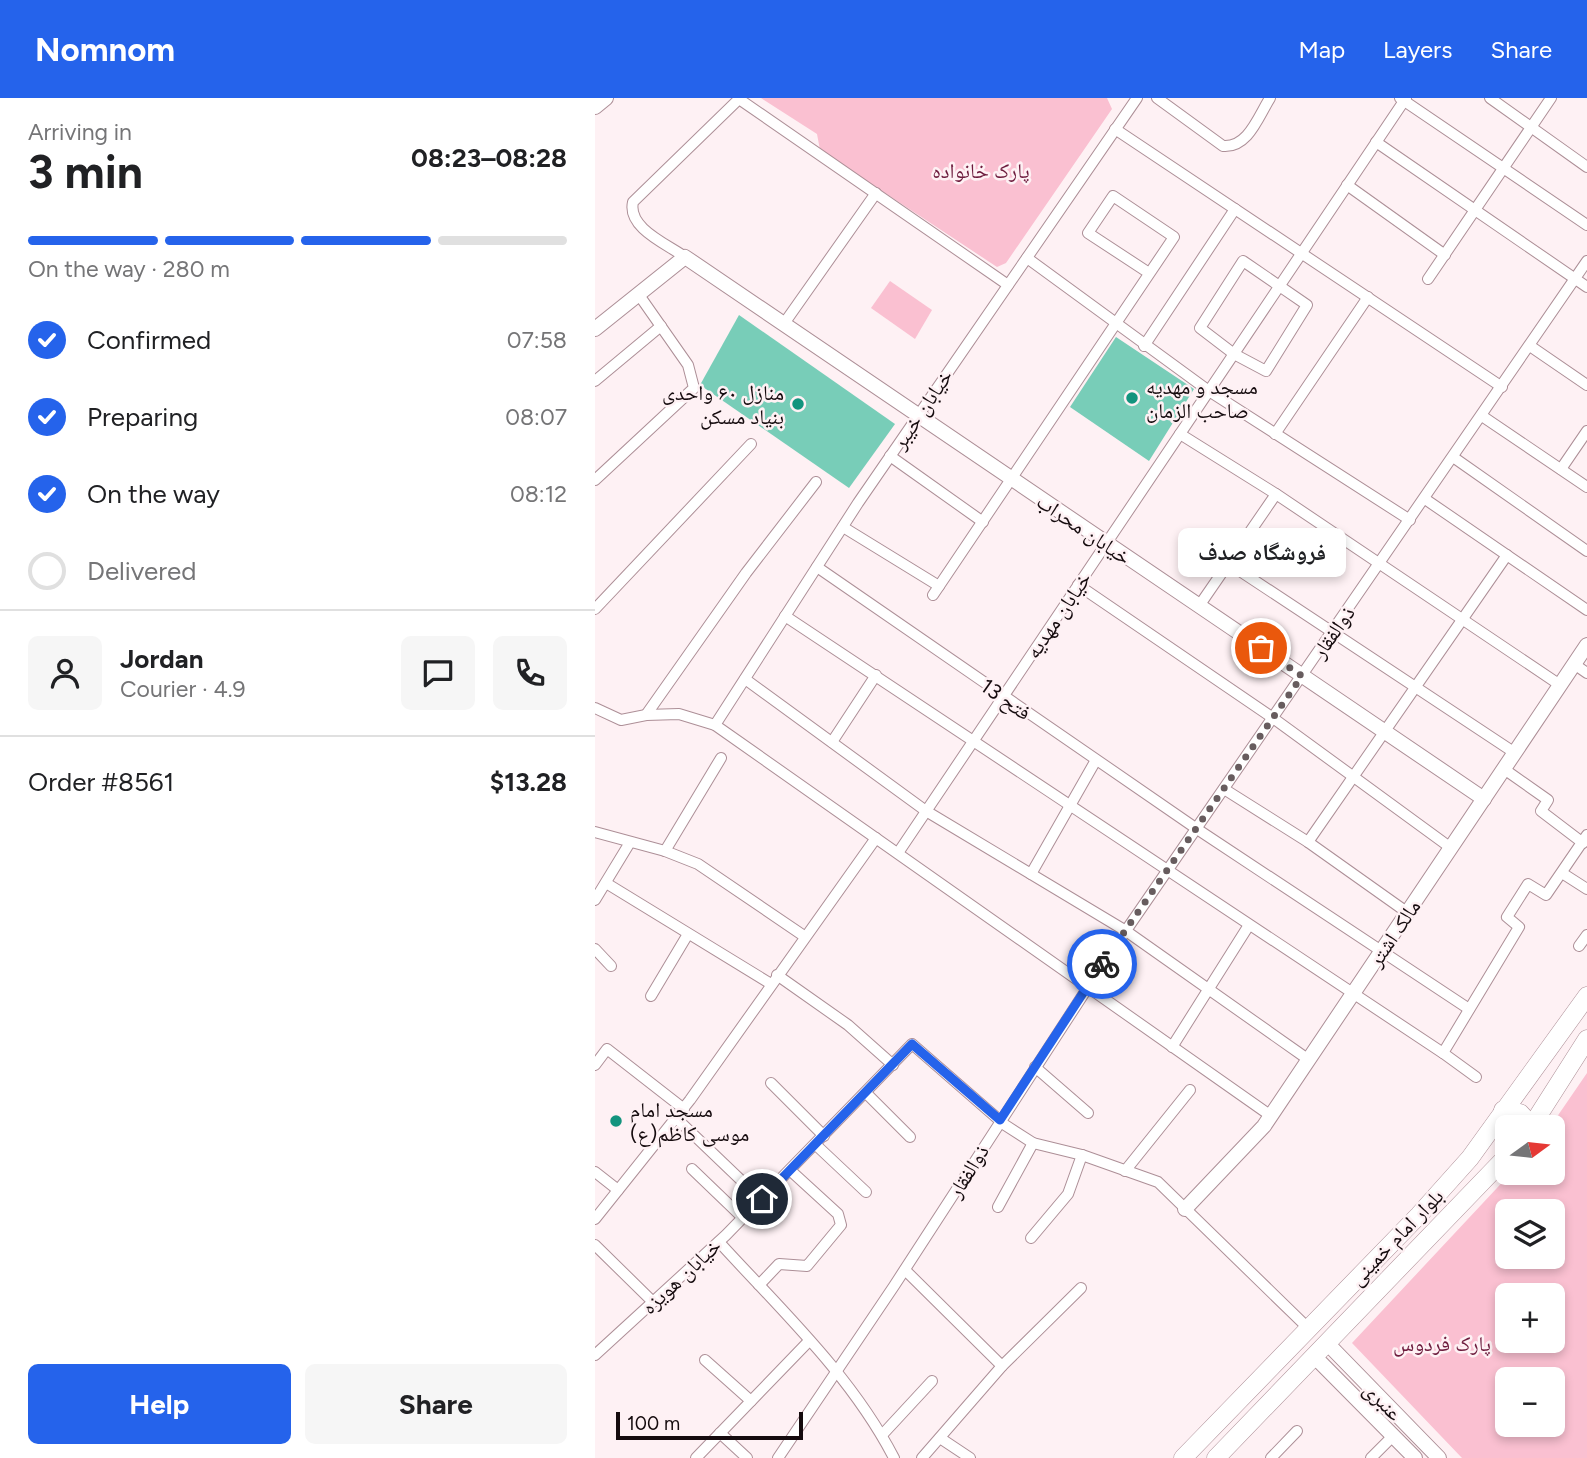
<!DOCTYPE html>
<meta charset="utf-8">
<style>
:root{--surface:#fff;--page:#f6f6f6;--text:#202124;--muted:#757577;--line:#e0e0e0;--accent:#2563eb}
body{margin:0;font-family:Figtree,"Noto Naskh Arabic",sans-serif;background:var(--page);color:var(--text);height:100vh;display:flex;flex-direction:column;font-size:26px;white-space:nowrap}
*{box-sizing:border-box;margin:0}
p{font-size:23px;color:var(--muted)}
.icon{flex:none;width:38px;height:38px;fill:none;stroke:currentColor;stroke-width:2;stroke-linecap:round;stroke-linejoin:round}
.map{position:relative;flex:1;overflow:hidden}
.details{display:flex;flex-direction:column;background:var(--surface);width:595px}
.details>*{flex:none}
.needle{width:46px;rotate:75deg}
.buttons{position:absolute;left:900px;top:1017px;display:grid;gap:14px}
.buttons a{display:grid;place-items:center;width:70px;height:70px;border-radius:10px;background:var(--surface);box-shadow:0 4px 10px #0003;font-size:35px}
.scale{position:absolute;left:21px;bottom:18px;width:187px;box-sizing:border-box;padding-left:7px;border:4px solid #150b0e;border-top:0;font-size:19px;line-height:24px;white-space:nowrap;color:#150b0e;-webkit-text-stroke:5px #fef1f4;paint-order:stroke}
.pin{position:absolute;display:grid;place-items:center;width:60px;height:60px;color:#fff;margin:-30px;border:4px solid #fff;border-radius:50%;box-shadow:0 2px 7px #0007}
.courier{position:absolute;display:grid;place-items:center;width:70px;height:70px;margin:-35px;border:5px solid #2563eb;border-radius:50%;background:#fff;color:#222;box-shadow:0 2px 9px #0007}
.bubble{position:absolute;height:49px;border-radius:10px;background:var(--surface);box-shadow:0 4px 10px #0003;font-size:23px;font-weight:700;line-height:49px;text-align:center}
.headline em{font-style:normal;font-weight:700}
.headline div{display:flex;flex-direction:column-reverse}
.headline{display:flex;align-items:center;justify-content:space-between;height:119px;padding:0 28px}
h1{font-size:46px;font-weight:700;line-height:52px}
.bar{display:grid;grid-template-columns:repeat(4,1fr);gap:10px 7px;align-content:center;height:84px;padding:0 28px}
.bar i{height:9px;border-radius:5px;background:var(--line)}
.bar .current{background:var(--accent)}
.bar p{grid-column:span 4}
.line{display:flex;align-items:center;gap:18px;padding:0 28px;border-top:2px solid var(--line)}
.line div{flex:1}
.round{display:grid;place-items:center;flex:none;width:74px;height:74px;border-radius:10px;background:var(--page)}
ol{padding:0 28px;list-style:none}
li{display:flex;align-items:center;gap:21px;height:77px}
li p{margin-inline-start:auto}
li .icon{padding:7px;border-radius:50%;background:var(--accent);color:#fff;stroke-width:4}
li:last-child{color:var(--muted)}
li i{width:38px;height:38px;border:4px solid var(--line);border-radius:50%}
.button{display:flex;gap:14px;margin-top:auto;padding:14px 28px}
.button a{flex:1;height:80px;border-radius:10px;background:var(--accent);color:#fff;font-size:28px;font-weight:700;line-height:80px;text-align:center}
.button a+a{background:var(--page);color:var(--text)}
header{display:flex;align-items:center;gap:42px;box-sizing:border-box;height:98px;padding:0 35px;background:var(--accent);color:#fff}
header strong{font-size:33px}
nav{display:flex;gap:38px;margin-inline-start:auto;font-size:24px}
main{display:flex;flex:1;min-height:0}
.map>svg:first-child{display:block}
.green{fill:#fac0d1;fill-rule:evenodd}
.building{fill:#78cdb8}
.lines{fill:none;stroke-linecap:round;stroke-linejoin:round}
.minor-casing{stroke:#ad8f97;stroke-width:12}
.tertiary-casing{stroke:#ad8f97;stroke-width:16}
.primary-casing{stroke:#ad8f97;stroke-width:19}
.minor{stroke:#fff;stroke-width:10}
.tertiary{stroke:#fff;stroke-width:14}
.primary{stroke:#fff;stroke-width:18}
.done{stroke:#675c5e;stroke-width:7;stroke-dasharray:0 12.6}
.route{stroke:#2563eb;stroke-width:9}
.poi-dot{fill:#13947e;stroke:#fef1f4;stroke-width:2.5}
.labels{text-anchor:middle;dominant-baseline:central;stroke-width:5;stroke-linejoin:round;paint-order:stroke}
.park-label{font-size:21px;fill:#6d1b3d;stroke:#fef1f4}
.poi-label{font-size:21px;fill:#150b0e;stroke:#fef1f4;text-anchor:start}
.street-label{font-size:21px;fill:#150b0e;stroke:#fef1f4}
</style>
<header>
<strong>Nomnom</strong>
<nav><a>Map</a><a>Layers</a><a>Share</a></nav>
</header>
<main>
<section class="details">
<div class="headline"><div><h1>3 min</h1><p>Arriving in</p></div><em>08:23–08:28</em></div>
<div class="bar"><i class="current"></i><i class="current"></i><i class="current"></i><i></i><p>On the way · 280 m</p></div>
<ol>
<li><svg class="icon" aria-label="check" viewBox="0 0 24 24"><path d="M5 12l5 5 9-10"/></svg>Confirmed<p>07:58</p></li>
<li><svg class="icon" aria-label="check" viewBox="0 0 24 24"><path d="M5 12l5 5 9-10"/></svg>Preparing<p>08:07</p></li>
<li><svg class="icon" aria-label="check" viewBox="0 0 24 24"><path d="M5 12l5 5 9-10"/></svg>On the way<p>08:12</p></li>
<li><i></i>Delivered</li>
</ol>
<div class="line" style="height:126px"><a class="round"><svg class="icon" aria-label="person" viewBox="0 0 24 24"><circle cx="12" cy="8" r="4"/><path d="M4 21q1-7 8-7t8 7"/></svg></a><div><b>Jordan</b><p>Courier · 4.9</p></div><a class="round"><svg class="icon" aria-label="chat" viewBox="0 0 24 24"><path d="M4 5h16v11H9l-5 4z"/></svg></a><a class="round"><svg class="icon" aria-label="phone" viewBox="0 0 24 24"><path d="M5 4h4l2 5-3 2q2 4 5 5l2-3 5 2v4C11 20 4 13 5 4z"/></svg></a></div>
<div class="line" style="height:91px"><div>Order #8561</div><b>$13.28</b></div>
<div class="button"><a>Help</a><a>Share</a></div>
</section>
<div class="map">
<svg width="992" height="1360" viewBox="0 0 992 1360">
<rect width="100%" height="100%" fill="#fef1f4"/>
<g class="green">
<path d="M166 0H512L517 11 411 165 402 169 225 52 222 36Z"/>
<path d="M295 183 337 212 320 241 276 210Z"/>
<path d="M992 975V1360H867L757 1245 916 1075 957 1074 955 1029ZM957 1113V1158H912V1113ZM912 1197H957V1242H912ZM912 1281H957V1326H912Z"/>
</g>
<g class="building">
<path d="M144 217 300 326 254 390 105 287Z"/>
<path d="M521 239 599 291 554 363 475 309Z"/>
</g>
<g class="lines">
<defs>
<g id="minor">
<path d="M562 0 628 48C653 50 663 19 675 0"/>
<path d="M805 0 992 127"/>
<path d="M895 0 992 69"/>
<path d="M144 1 413 187"/>
<path d="M520 31 907 289"/>
<path d="M781 44 992 189"/>
<path d="M752 87 850 157"/>
<path d="M90 159C72 146 32 130 38 104L145 0"/>
<path d="M432 160 614 293 815 422"/>
<path d="M648 163 712 207 671 273 639 256 605 230Z"/>
<path d="M833 181 956 0"/>
<path d="M188 227 281 95"/>
<path d="M549 248 640 111"/>
<path d="M935 248 992 287"/>
<path d="M0 283 66 228"/>
<path d="M887 318 992 389"/>
<path d="M585 336 681 396 965 587"/>
<path d="M680 336 773 199"/>
<path d="M295 358 388 424"/>
<path d="M858 359 992 453"/>
<path d="M966 371 992 333"/>
<path d="M0 382 99 290 93 267 44 197"/>
<path d="M830 401 992 512"/>
<path d="M248 429 344 488"/>
<path d="M633 465 920 655"/>
<path d="M222 469 602 731 874 911"/>
<path d="M483 487 678 620 856 750"/>
<path d="M338 497 579 139 518 98 493 135 554 175"/>
<path d="M604 508 681 396"/>
<path d="M0 511 156 346"/>
<path d="M190 518 848 955 924 829 912 819 933 786 951 797 992 737"/>
<path d="M979 566 992 575"/>
<path d="M150 581 331 713 531 833 714 962"/>
<path d="M0 610 26 622 51 617 84 616 120 627 676 1018"/>
<path d="M51 617 151 475 221 384"/>
<path d="M120 627 263 405 542 0"/>
<path d="M237 644 281 577"/>
<path d="M909 671 953 702 946 713 988 745"/>
<path d="M629 691 713 744 813 815"/>
<path d="M0 734 70 753 103 766 209 838"/>
<path d="M713 744 912 457"/>
<path d="M70 753 126 660"/>
<path d="M303 755 811 0"/>
<path d="M967 775 992 791"/>
<path d="M436 776 501 662"/>
<path d="M11 785 176 886"/>
<path d="M0 802 34 746"/>
<path d="M984 848 992 837"/>
<path d="M0 851 16 868"/>
<path d="M182 877 253 927 298 967"/>
<path d="M56 898 93 836"/>
<path d="M577 949 654 827"/>
<path d="M848 955 881 979"/>
<path d="M0 967 12 951 89 1011"/>
<path d="M440 969 493 1015"/>
<path d="M176 985 229 1038"/>
<path d="M271 995 315 1039"/>
<path d="M81 1020 151 1087"/>
<path d="M221 1047 271 1094"/>
<path d="M97 1071 148 1120"/>
<path d="M530 1073 595 992"/>
<path d="M0 1074 23 1092"/>
<path d="M403 1109 438 1045"/>
<path d="M0 1121 95 1002 281 740"/>
<path d="M436 1140 473 1096 487 1057"/>
<path d="M124 1144C186 1212 256 1277 299 1360"/>
<path d="M0 1147 58 1204"/>
<path d="M310 1172 407 1268"/>
<path d="M164 1187 184 1166 212 1168 246 1127 243 1116 196 1073"/>
<path d="M0 1257 131 1137 317 946 410 1027 438 1045 487 1057 563 1084 713 1230"/>
<path d="M110 1262 156 1303"/>
<path d="M125 1335 152 1360"/>
<path d="M287 1337 337 1283"/>
<path d="M345 1340 375 1360"/>
<path d="M101 1360 214 1243"/>
<path d="M183 1360 299 1188 510 863 992 163"/>
<path d="M327 1360 407 1268 486 1190"/>
<path d="M676 1360 702 1333"/>
<path d="M776 1360 798 1338"/>
</g>
<g id="tertiary">
<path d="M0 9 11 0"/>
<path d="M0 231 90 159 889 701"/>
<path d="M590 1111 669 1028 992 547"/>
<path d="M732 1245 844 1360"/>
<path d="M719 1258 820 1360"/>
</g>
<g id="primary">
<path d="M908 1012 925 1015 937 1028"/>
<path d="M936 1029 992 941"/>
<path d="M588 1360 824 1117 875 1060 992 898"/>
<path d="M621 1360 912 1058"/>
</g>
</defs>
<use href="#minor" class="minor-casing"/>
<use href="#tertiary" class="tertiary-casing"/>
<use href="#primary" class="primary-casing"/>
<use href="#minor" class="minor"/>
<use href="#tertiary" class="tertiary"/>
<use href="#primary" class="primary"/>
</g>
<g class="lines">
<path class="done" d="M507 866 707 578 666 550"/>
<path class="route" d="M167 1101 317 946 405 1022 507 866"/>
</g>
<g class="poi-dot">
<circle cx="537" cy="300" r="7"/>
<circle cx="203" cy="306" r="7"/>
<circle cx="21" cy="1023" r="7"/>
</g>
<g class="labels">
<g class="park-label">
<text x="386" y="72">پارک خانواده</text>
<text x="847" y="1245">پارک فردوس</text>
</g>
<g class="poi-label">
<text x="551" y="288">مسجد و مهدیه<tspan x="551" dy="24">صاحب الزمان</tspan></text>
<text x="189" y="294" text-anchor="end">منازل ۶۰ واحدی<tspan x="189" dy="24">بنیاد مسکن</tspan></text>
<text x="35" y="1011">مسجد امام<tspan x="35" dy="24">موسی کاظم(ع)</tspan></text>
</g>
<g class="street-label">
<text transform="translate(327 311) rotate(-56)">خیابان خیبر</text>
<text transform="translate(489 431) rotate(34)">خیابان محراب</text>
<text transform="translate(463 517) rotate(-56)">خیابان مهدیه</text>
<text transform="translate(738 534) rotate(-55)">ذوالفقار</text>
<text transform="translate(411 601) rotate(35)">فتح 13</text>
<text transform="translate(799 835) rotate(-56)">مالک اشتر</text>
<text transform="translate(373 1073) rotate(-58)">ذوالفقار</text>
<text transform="translate(801 1139) rotate(-46)">بلوار امام خمینی</text>
<text transform="translate(86 1178) rotate(-43)">خیابان هویزه</text>
<text transform="translate(788 1303) rotate(45)">عنبری</text>
</g>
</g>
</svg>
<div class="buttons">
<a><svg class="needle" viewBox="-14 -14 28 28"><path d="M0-13l5 13h-10z" fill="#e53935"/><path d="M0 13l5-13h-10z" fill="#757577"/></svg></a>
<a><svg class="icon" aria-label="layers" viewBox="0 0 24 24"><path d="M12 4l9 5-9 5-9-5zM3 14l9 5 9-5"/></svg></a>
<a>+</a>
<a>−</a>
</div>
<div class="scale">100 m</div>
<div class="pin" style="left:666px;top:550px;background:#ea580c"><svg class="icon" aria-label="bag" viewBox="0 0 24 24"><path d="M5 8h14l-1 12H6zM9 8a3 3 0 0 1 6 0"/></svg></div>
<div class="pin" style="left:167px;top:1101px;background:#1f2937"><svg class="icon" aria-label="home" viewBox="0 0 24 24"><path d="M3 11l9-7 9 7M6 9v11h12V9"/></svg></div>
<div class="courier" style="left:507px;top:866px"><svg class="icon" aria-label="bike" viewBox="0 0 24 24"><circle cx="6" cy="16" r="4"/><circle cx="18" cy="16" r="4"/><path d="M6 16l4-8h5l3 8M10 8l3 8H6M13 5h3"/></svg></div>
<div class="bubble" style="left:583px;top:430px;width:168px">فروشگاه صدف</div>
</div>
</main>
